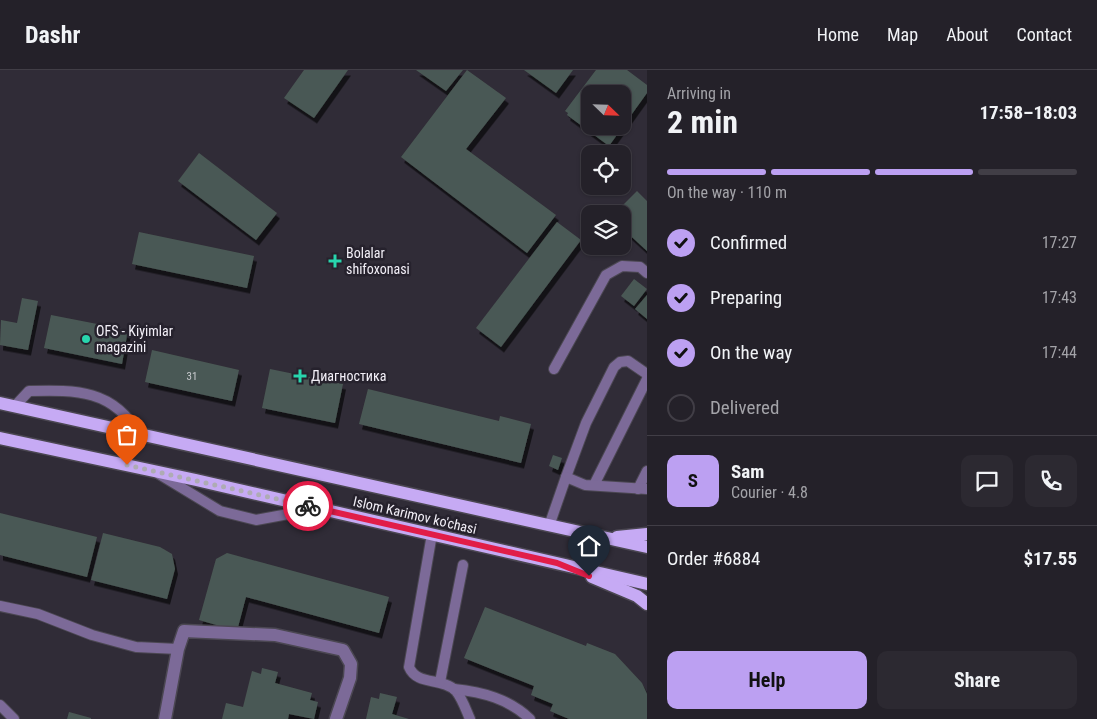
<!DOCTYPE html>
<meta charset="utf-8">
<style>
:root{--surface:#242129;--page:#2c2931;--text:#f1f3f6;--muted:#a3a3a8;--line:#413e46;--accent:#bca0f2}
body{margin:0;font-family:"Roboto Condensed",sans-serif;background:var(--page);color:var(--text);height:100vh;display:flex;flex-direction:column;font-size:19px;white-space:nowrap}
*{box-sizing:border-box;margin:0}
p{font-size:16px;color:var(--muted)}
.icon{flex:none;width:28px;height:28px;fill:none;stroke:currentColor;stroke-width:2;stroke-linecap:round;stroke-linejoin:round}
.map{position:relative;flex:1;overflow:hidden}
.panel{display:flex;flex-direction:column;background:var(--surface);width:450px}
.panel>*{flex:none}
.needle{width:32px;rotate:113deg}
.fabs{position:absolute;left:581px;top:15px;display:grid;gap:10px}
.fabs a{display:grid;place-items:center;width:50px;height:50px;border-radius:10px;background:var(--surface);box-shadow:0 1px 4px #0004,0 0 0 1px var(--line);font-size:25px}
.pin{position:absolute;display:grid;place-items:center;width:42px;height:42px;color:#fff;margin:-51px -21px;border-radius:50% 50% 50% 0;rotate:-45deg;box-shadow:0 0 5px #0007}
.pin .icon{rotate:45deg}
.courier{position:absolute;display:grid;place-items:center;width:50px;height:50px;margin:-25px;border:4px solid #e11d48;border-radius:50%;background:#fff;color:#222;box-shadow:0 1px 6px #0007}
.head em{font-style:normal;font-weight:700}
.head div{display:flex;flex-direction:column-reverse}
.head{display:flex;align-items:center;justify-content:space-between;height:85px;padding:0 20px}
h1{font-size:32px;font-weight:700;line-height:38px}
.bar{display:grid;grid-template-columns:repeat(4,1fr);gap:8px 5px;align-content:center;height:60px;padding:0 20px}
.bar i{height:6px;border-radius:4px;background:var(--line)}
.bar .on{background:var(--accent)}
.bar p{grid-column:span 4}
.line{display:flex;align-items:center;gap:12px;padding:0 20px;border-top:1px solid var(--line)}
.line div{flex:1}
.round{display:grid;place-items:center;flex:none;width:52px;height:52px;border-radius:10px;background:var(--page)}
ol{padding:0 20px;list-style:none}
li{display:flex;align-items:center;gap:15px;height:55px}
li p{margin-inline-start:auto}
li .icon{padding:5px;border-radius:50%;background:var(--accent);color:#111;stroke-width:4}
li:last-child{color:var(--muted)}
li i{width:28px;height:28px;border:2px solid var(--line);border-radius:50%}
.primary-button{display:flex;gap:10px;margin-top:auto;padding:10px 20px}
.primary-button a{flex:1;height:58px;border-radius:10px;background:var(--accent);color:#111;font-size:20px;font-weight:700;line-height:58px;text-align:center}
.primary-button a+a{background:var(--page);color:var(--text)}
header{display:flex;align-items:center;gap:30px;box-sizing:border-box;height:70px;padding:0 25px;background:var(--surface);border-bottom:1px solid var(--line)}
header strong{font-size:24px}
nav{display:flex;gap:28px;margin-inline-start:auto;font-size:18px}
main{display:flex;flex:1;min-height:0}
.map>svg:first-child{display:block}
.building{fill:#4a5954;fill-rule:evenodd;filter:url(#shadow)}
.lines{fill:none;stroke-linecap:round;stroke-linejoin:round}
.service-casing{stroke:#4b4752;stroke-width:12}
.minor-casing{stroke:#4b4752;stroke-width:15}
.primary-casing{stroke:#4b4752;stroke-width:15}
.service{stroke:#7c6a98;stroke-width:10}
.minor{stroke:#7c6a98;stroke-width:12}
.primary{stroke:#c6aaf4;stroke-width:12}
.done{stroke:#aeabb4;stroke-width:5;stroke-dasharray:0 9}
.route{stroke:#e11d48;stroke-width:6}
.poi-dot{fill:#28d5ad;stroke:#26222d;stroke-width:2}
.labels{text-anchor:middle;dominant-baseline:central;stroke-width:5;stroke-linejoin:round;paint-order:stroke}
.number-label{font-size:11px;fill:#c8cace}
.poi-label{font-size:14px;fill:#f2eff7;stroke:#26222d;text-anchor:start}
.street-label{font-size:14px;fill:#f2eff7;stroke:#26222d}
</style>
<header>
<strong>Dashr</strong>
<nav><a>Home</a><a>Map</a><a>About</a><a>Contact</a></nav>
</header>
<main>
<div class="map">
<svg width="647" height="649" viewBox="0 0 647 649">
<defs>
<filter id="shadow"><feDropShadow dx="3" dy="5.5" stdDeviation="0" flood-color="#0009"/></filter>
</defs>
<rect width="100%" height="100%" fill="#302c37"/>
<g class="building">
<path d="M304 0H348L314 48 284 28Z"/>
<path d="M416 0H463L446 21Z"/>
<path d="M467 0 506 28 466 79 556 145 527 183 401 87Z"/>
<path d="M524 0H573L556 23Z"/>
<path d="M596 0H627L647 15V23L609 76 567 45 568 43 565 41ZM590 24H622V56H590Z"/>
<path d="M199 83 277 143 256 170 178 111Z"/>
<path d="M637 121 647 131V181L622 158V144H614Z"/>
<path d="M557 152 581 170 501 277 476 258Z"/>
<path d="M139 162 254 186 247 218 132 194Z"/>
<path d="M634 209 647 219 634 236 621 226Z"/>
<path d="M647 225V249L635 239Z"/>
<path d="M22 228 38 231 28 280 0 275 1 250 17 253Z"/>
<path d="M51 245 128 260 122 294 44 278Z"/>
<path d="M152 280 239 300 232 331 145 312Z"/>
<path d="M270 299 343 314 335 353 262 338Z"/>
<path d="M368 319 499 351 500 346 531 354 521 393 359 354Z"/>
<path d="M553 385 562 388 558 400 549 396Z"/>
<path d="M0 443 97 467 87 507 0 485Z"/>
<path d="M103 463 160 477 172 484 175 499 167 529 91 510Z"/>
<path d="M227 483 389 527 379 563 246 527 237 561 199 550 216 489Z"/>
<path d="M485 537 586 576 587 573 615 584 642 613 647 624V649H569L550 641 553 634 531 625 534 616 464 588Z"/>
<path d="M262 598 278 602 275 613 312 623 310 630 318 632 314 649 289 644 288 649H222L226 633 243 637 252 601 261 604Z"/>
<path d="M380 623 397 627 392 644 409 649H366L371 627 379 629Z"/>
<path d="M69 642 91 648V649H67Z"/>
</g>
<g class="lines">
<defs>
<g id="service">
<path d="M554 299 606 205 622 196 640 197 647 203"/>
<path d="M15 336 29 321C76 320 114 319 139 365"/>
<path d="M159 404 220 441 256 450 315 439"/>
<path d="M566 407 586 353 614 297 620 292 628 291 647 304"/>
<path d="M594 415 647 309"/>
<path d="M638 419 647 401"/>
<path d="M549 456 566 407 585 415 647 419"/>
<path d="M432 464 409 597C417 616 442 607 456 621 462 628 466 640 470 649"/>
<path d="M0 536 38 544 92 565 136 577 178 579"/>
<path d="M440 612 463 495"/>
<path d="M454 619C483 622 509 629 530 649"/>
<path d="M0 635 14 649"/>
</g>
<path id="minor" d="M165 649 178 579 184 561 275 565 343 580 351 594 350 608 336 649"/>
<g id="primary">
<path d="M0 333 647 477"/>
<path d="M0 368 196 410 647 514"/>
<path d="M617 467 647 464"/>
<path d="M592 507 637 526 647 534"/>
</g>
</defs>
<use href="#service" class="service-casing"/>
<use href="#minor" class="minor-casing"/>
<use href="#primary" class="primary-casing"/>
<use href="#service" class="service"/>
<use href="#minor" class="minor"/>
<use href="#primary" class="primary"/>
</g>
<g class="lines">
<path class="done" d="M127 395 308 436"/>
<path class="route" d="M308 436 557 493 589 506"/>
</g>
<g class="poi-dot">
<path d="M332.5 183.5h5v5h5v5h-5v5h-5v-5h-5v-5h5z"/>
<circle cx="86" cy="269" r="5"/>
<path d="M297.5 298.5h5v5h5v5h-5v5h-5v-5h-5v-5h5z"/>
</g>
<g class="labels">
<g class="number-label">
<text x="192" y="306">31</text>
</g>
<g class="poi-label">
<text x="346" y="183">Bolalar<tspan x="346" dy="16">shifoxonasi</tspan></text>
<text x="96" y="261">OFS - Kiyimlar<tspan x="96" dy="16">magazini</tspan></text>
<text x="311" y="306">Диагностика</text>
</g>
<g class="street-label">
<text transform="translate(415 445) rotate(13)">Islom Karimov ko'chasi</text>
</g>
</g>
</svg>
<div class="fabs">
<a><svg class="needle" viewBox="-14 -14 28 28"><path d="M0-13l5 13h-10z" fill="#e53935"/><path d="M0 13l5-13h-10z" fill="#a3a3a8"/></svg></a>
<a><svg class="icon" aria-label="locate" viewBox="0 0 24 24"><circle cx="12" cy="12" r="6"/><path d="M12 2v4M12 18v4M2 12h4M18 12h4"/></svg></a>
<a><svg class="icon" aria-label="layers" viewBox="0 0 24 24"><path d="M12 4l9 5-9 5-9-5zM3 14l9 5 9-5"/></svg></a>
</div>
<div class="pin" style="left:127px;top:395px;background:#ea580c"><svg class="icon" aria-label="bag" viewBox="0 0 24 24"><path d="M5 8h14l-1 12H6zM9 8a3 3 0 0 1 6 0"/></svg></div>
<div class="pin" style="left:589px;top:506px;background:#1f2937"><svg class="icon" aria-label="home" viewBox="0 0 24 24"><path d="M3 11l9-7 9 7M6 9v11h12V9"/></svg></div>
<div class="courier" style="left:308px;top:436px"><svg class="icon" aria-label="bike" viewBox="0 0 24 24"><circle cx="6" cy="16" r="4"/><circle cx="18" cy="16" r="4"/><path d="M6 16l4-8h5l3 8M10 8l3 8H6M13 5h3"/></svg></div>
</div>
<section class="panel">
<div class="head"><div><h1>2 min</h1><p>Arriving in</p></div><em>17:58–18:03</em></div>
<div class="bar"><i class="on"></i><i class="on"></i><i class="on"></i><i></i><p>On the way · 110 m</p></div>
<ol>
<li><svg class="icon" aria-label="check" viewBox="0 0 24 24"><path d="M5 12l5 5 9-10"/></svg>Confirmed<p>17:27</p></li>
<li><svg class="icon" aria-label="check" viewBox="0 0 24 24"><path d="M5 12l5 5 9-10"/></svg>Preparing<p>17:43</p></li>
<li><svg class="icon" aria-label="check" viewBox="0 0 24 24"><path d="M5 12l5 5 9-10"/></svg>On the way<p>17:44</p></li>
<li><i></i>Delivered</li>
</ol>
<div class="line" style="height:90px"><b class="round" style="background:var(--accent);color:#111">S</b><div><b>Sam</b><p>Courier · 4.8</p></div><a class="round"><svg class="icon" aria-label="chat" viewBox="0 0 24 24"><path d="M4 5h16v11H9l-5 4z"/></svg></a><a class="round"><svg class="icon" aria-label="phone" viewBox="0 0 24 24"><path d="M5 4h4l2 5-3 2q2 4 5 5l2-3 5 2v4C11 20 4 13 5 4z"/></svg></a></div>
<div class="line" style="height:65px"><div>Order #6884</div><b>$17.55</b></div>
<div class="primary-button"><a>Help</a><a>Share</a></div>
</section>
</main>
